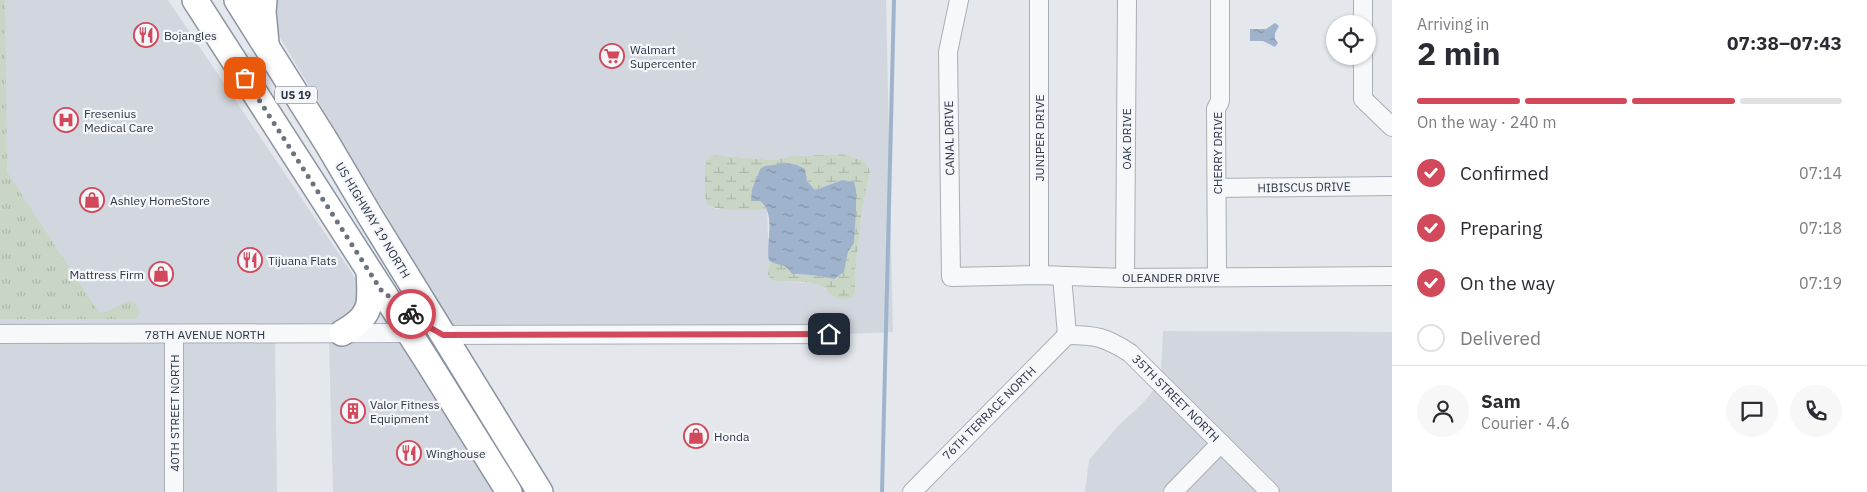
<!DOCTYPE html>
<meta charset="utf-8">
<style>
:root{--surface:#fff;--page:#f7f7f7;--text:#2b2b33;--muted:#7c7c81;--line:#e1e1e2;--accent:#d1495b}
body{margin:0;font-family:"IBM Plex Sans",sans-serif;background:var(--page);color:var(--text);height:100vh;display:flex;flex-direction:column;font-size:19px;white-space:nowrap}
*{box-sizing:border-box;margin:0}
p{font-size:16px;color:var(--muted)}
.icon{flex:none;width:28px;height:28px;fill:none;stroke:currentColor;stroke-width:2;stroke-linecap:round;stroke-linejoin:round}
.map{position:relative;flex:1;overflow:hidden}
.side{display:flex;flex-direction:column;background:var(--surface);width:475px}
.side>*{flex:none}
.controls{position:absolute;left:1326px;top:15px;display:grid;gap:10px}
.controls a{display:grid;place-items:center;width:50px;height:50px;border-radius:50%;background:var(--surface);box-shadow:0 1px 4px #0004;font-size:25px}
.pin{position:absolute;display:grid;place-items:center;width:42px;height:42px;color:#fff;margin:-21px;border-radius:10px;box-shadow:0 2px 8px #0006}
.courier{position:absolute;display:grid;place-items:center;width:50px;height:50px;margin:-25px;border:4px solid #d1495b;border-radius:50%;background:#fff;color:#222;box-shadow:0 1px 6px #0007}
.summary em{font-style:normal;font-weight:700}
.summary div{display:flex;flex-direction:column-reverse}
.summary{display:flex;align-items:center;justify-content:space-between;height:85px;padding:0 25px}
h1{font-size:32px;font-weight:700;line-height:38px}
.bar{display:grid;grid-template-columns:repeat(4,1fr);gap:8px 5px;align-content:center;height:60px;padding:0 25px}
.bar i{height:6px;border-radius:4px;background:var(--line)}
.bar .active{background:var(--accent)}
.bar p{grid-column:span 4}
.line{display:flex;align-items:center;gap:12px;padding:0 25px;border-top:1px solid var(--line)}
.line div{flex:1}
.round{display:grid;place-items:center;flex:none;width:52px;height:52px;border-radius:26px;background:var(--page)}
ol{padding:0 25px;list-style:none}
li{display:flex;align-items:center;gap:15px;height:55px}
li p{margin-inline-start:auto}
li .icon{padding:5px;border-radius:50%;background:var(--accent);color:#fff;stroke-width:4}
li:last-child{color:var(--muted)}
li i{width:28px;height:28px;border:2px solid var(--line);border-radius:50%}
main{display:flex;flex:1;min-height:0}
.map>svg:first-child{display:block}
.built{fill:#d2d6de;fill-rule:evenodd}
.grass{fill:url(#grass-tufts)}
.wetland{fill:url(#wetland-marsh)}
.water{fill:url(#water-ripples)}
.lines{fill:none;stroke-linecap:round;stroke-linejoin:round}
.stream{stroke:#9fb4cc;stroke-width:4}
.minor-casing{stroke:#a9aeb7;stroke-width:20}
.highway-casing{stroke:#8b94a3;stroke-width:28}
.minor{stroke:#f7f8fa;stroke-width:18}
.highway{stroke:#fff;stroke-width:25}
.done{stroke:#6c737f;stroke-width:5;stroke-dasharray:0 9}
.route{stroke:#d1495b;stroke-width:6}
.labels{text-anchor:middle;dominant-baseline:central;stroke-width:4.5;stroke-linejoin:round;paint-order:stroke}
.shield{fill:#f4f6f9;stroke:#676e7b;stroke-width:1}
.shield-label{font-size:11px;font-weight:bold;fill:#2b3445}
.poi-label{font-size:12px;fill:#2b3445;stroke:#f4f6f9;text-anchor:start}
.street-label{font-size:12px;fill:#2b3445;stroke:#f4f6f9}
</style>
<main>
<div class="map">
<svg width="1392" height="492" viewBox="0 0 1392 492">
<defs>
<pattern id="grass-tufts" width="24" height="20" patternUnits="userSpaceOnUse" patternTransform="scale(1.25)"><rect width="24" height="20" fill="#c9d6c5"/><path d="M3 7l-1-3M5 7V3M7 7l1-3M15 17l-1-3M17 17v-4M19 17l1-3" fill="none" stroke="#adb8ab"/></pattern>
<pattern id="wetland-marsh" width="20" height="14" patternUnits="userSpaceOnUse" patternTransform="scale(1.25)"><rect width="20" height="14" fill="#c9d6c5"/><path d="M1 5h8M5 5V1M11 12h8M15 12V8" fill="none" stroke="#adb8ab"/></pattern>
<pattern id="water-ripples" width="26" height="14" patternUnits="userSpaceOnUse" patternTransform="scale(1.25)"><rect width="26" height="14" fill="#9fb4cc"/><path d="M2 4q2-2 4 0t4 0M15 11q2-2 4 0t4 0" fill="none" stroke="#8293a7"/></pattern>
</defs>
<rect width="100%" height="100%" fill="#e4e7ec"/>
<g class="built">
<path d="M0 0H168L364 291 365 299 341 326 0 327Z"/>
<path d="M270 0H886L893 332 770 337 454 328 270 21ZM842 154 862 160 868 166 870 173 862 212 855 273V292L825 290 822 285 813 283 784 282 771 280 767 272 770 262 769 261 767 210 754 209H717L710 206 712 155 774 160 791 156Z"/>
<path d="M1163 331 1392 332V492H1279L1161 374Z"/>
<path d="M329 340H398L500 492H333Z"/>
<rect x="0" y="341" width="168" height="151"/>
<path d="M180 341H275L277 492H180Z"/>
<path d="M1156 387 1211 443 1164 492H1085L1089 460 1118 426 1143 403Z"/>
<path d="M1221 452 1261 492H1182Z"/>
</g>
<path class="grass" d="M0 0H5L7 172 99 313C108 313 120 304 129 301L135 303 140 313 135 319H0Z"/>
<path class="wetland" d="M842 154 862 160 868 166 870 172 862 212 855 272V292L853 297C832 305 831 289 819 285 806 280 789 283 775 281L771 280 767 272 770 262 779 263 797 275H812L834 279 843 272 848 252 854 243 856 190 842 180 815 190 807 181 805 169 774 165 760 169 752 189V201H760L767 210C755 209 713 213 707 203 704 196 705 187 705 180 705 170 704 161 712 155L774 160 791 156Z"/>
<g class="water">
<path d="M1275 23 1279 26 1275 33V39L1278 43 1275 47 1263 41H1250V29H1266Z"/>
<path d="M787 163 797 165 805 169 807 181 815 190 842 180 854 182 856 190V210L854 243 848 252 844 272 834 279 812 275 792 274C786 263 778 266 769 261 765 242 777 215 760 201H751L752 189 760 169 765 166Z"/>
</g>
<g class="lines">
<path class="stream" d="M882 492 894 0"/>
<defs>
<g id="minor">
<path d="M959 0 948 52 951 277 1039 275 1125 278 1392 276"/>
<path d="M1039 0V275"/>
<path d="M1363 0V24"/>
<path d="M1363 56V99L1392 127"/>
<path d="M1217 188 1392 186"/>
<path d="M1062 276 1067 335"/>
<path d="M1217 277 1216 109 1220 101V0"/>
<path d="M1125 278 1127 0"/>
<path d="M0 334 409 333"/>
<path d="M174 334V492"/>
<path d="M443 335 829 334"/>
<path d="M1067 335C1096 335 1105 337 1130 353L1270 492"/>
<path d="M912 492 1067 335"/>
<path d="M1173 492 1221 443"/>
</g>
<g id="highway">
<path d="M195 0 428 362 509 492"/>
<path d="M237 0 327 143 370 216 540 492"/>
<path d="M264 0 263 12 266 43"/>
<path d="M342 333C373 316 371 304 369 271"/>
</g>
</defs>
<use href="#minor" class="minor-casing"/>
<use href="#highway" class="highway-casing"/>
<use href="#minor" class="minor"/>
<use href="#highway" class="highway"/>
</g>
<g class="lines">
<path class="done" d="M245 78 381 290 411 314"/>
<path class="route" d="M411 314 424 324 443 335 829 334"/>
</g>
<defs>
<symbol id="restaurant-ring" viewBox="-11 -11 22 22"><circle r="9.5" fill="#f4f6f9" stroke="#d1495b" stroke-width="1.5"/><path d="M-5-6h1v4h1v-4h1v4h1v-4h1v5L-1.5 .5V6h-2V.5L-5-1ZM5-6V6H3V1.5H1.5Q1.5-4 5-6Z" fill="#d1495b"/></symbol>
<symbol id="supermarket-ring" viewBox="-11 -11 22 22"><circle r="9.5" fill="#f4f6f9" stroke="#d1495b" stroke-width="1.5"/><path d="M-6-5.5h2.5l.6 2H6L4.5 2H-2.5L-4.4-4H-6ZM-1.5 3.2a1.3 1.3 0 1 0 .1 0ZM3 3.2a1.3 1.3 0 1 0 .1 0Z" fill="#d1495b"/></symbol>
<symbol id="hospital-ring" viewBox="-11 -11 22 22"><circle r="9.5" fill="#f4f6f9" stroke="#d1495b" stroke-width="1.5"/><path d="M-5-5h3v3.5h4V-5h3V5h-3V1.5h-4V5h-3Z" fill="#d1495b"/></symbol>
<symbol id="shop-ring" viewBox="-11 -11 22 22"><circle r="9.5" fill="#f4f6f9" stroke="#d1495b" stroke-width="1.5"/><path d="M-5-2.5h2.3a2.7 3.5 0 0 1 5.4 0H5L5.5 6h-11ZM-1.5-2.5h3a1.5 2.3 0 0 0-3 0Z" fill="#d1495b"/></symbol>
<symbol id="building-ring" viewBox="-11 -11 22 22"><circle r="9.5" fill="#f4f6f9" stroke="#d1495b" stroke-width="1.5"/><path d="M-4-6H4V6H1V3H-1V6H-4ZM-2.5-4.3h1.7v1.8h-1.7ZM.8-4.3h1.7v1.8H.8ZM-2.5-1h1.7V.8h-1.7ZM.8-1h1.7V.8H.8Z" fill="#d1495b"/></symbol>
</defs>
<g fill-rule="evenodd">
<use href="#restaurant-ring" x="132" y="21" width="28" height="28"/>
<use href="#supermarket-ring" x="598" y="42" width="28" height="28"/>
<use href="#hospital-ring" x="52" y="106" width="28" height="28"/>
<use href="#shop-ring" x="78" y="186" width="28" height="28"/>
<use href="#restaurant-ring" x="236" y="246" width="28" height="28"/>
<use href="#shop-ring" x="147" y="260" width="28" height="28"/>
<use href="#building-ring" x="339" y="397" width="28" height="28"/>
<use href="#shop-ring" x="682" y="422" width="28" height="28"/>
<use href="#restaurant-ring" x="395" y="439" width="28" height="28"/>
</g>
<g class="labels">
<rect class="shield" x="275" y="86.5" width="42" height="17" rx="4"/>
<g class="shield-label">
<text x="296" y="95">US 19</text>
</g>
<g class="poi-label">
<text x="164" y="35">Bojangles</text>
<text x="630" y="49">Walmart<tspan x="630" dy="14">Supercenter</tspan></text>
<text x="84" y="113">Fresenius<tspan x="84" dy="14">Medical Care</tspan></text>
<text x="110" y="200">Ashley HomeStore</text>
<text x="268" y="260">Tijuana Flats</text>
<text x="144" y="274" text-anchor="end">Mattress Firm</text>
<text x="370" y="404">Valor Fitness<tspan x="370" dy="14">Equipment</tspan></text>
<text x="714" y="436">Honda</text>
<text x="426" y="453">Winghouse</text>
</g>
<g class="street-label">
<text transform="translate(949 138) rotate(-91)">CANAL DRIVE</text>
<text transform="translate(1039 138) rotate(-90)">JUNIPER DRIVE</text>
<text transform="translate(1126 139) rotate(-90)">OAK DRIVE</text>
<text transform="translate(1217 153) rotate(-90)">CHERRY DRIVE</text>
<text transform="translate(1304 187) rotate(-1)">HIBISCUS DRIVE</text>
<text transform="translate(373 220) rotate(59)">US HIGHWAY 19 NORTH</text>
<text x="1171" y="277">OLEANDER DRIVE</text>
<text x="205" y="334">78TH AVENUE NORTH</text>
<text transform="translate(1176 398) rotate(45)">35TH STREET NORTH</text>
<text transform="translate(174 413) rotate(-90)">40TH STREET NORTH</text>
<text transform="translate(989 413) rotate(-45)">76TH TERRACE NORTH</text>
</g>
</g>
</svg>
<div class="controls">
<a><svg class="icon" aria-label="locate" viewBox="0 0 24 24"><circle cx="12" cy="12" r="6"/><path d="M12 2v4M12 18v4M2 12h4M18 12h4"/></svg></a>
</div>
<div class="pin" style="left:245px;top:78px;background:#ea580c"><svg class="icon" aria-label="bag" viewBox="0 0 24 24"><path d="M5 8h14l-1 12H6zM9 8a3 3 0 0 1 6 0"/></svg></div>
<div class="pin" style="left:829px;top:334px;background:#1f2937"><svg class="icon" aria-label="home" viewBox="0 0 24 24"><path d="M3 11l9-7 9 7M6 9v11h12V9"/></svg></div>
<div class="courier" style="left:411px;top:314px"><svg class="icon" aria-label="bike" viewBox="0 0 24 24"><circle cx="6" cy="16" r="4"/><circle cx="18" cy="16" r="4"/><path d="M6 16l4-8h5l3 8M10 8l3 8H6M13 5h3"/></svg></div>
</div>
<section class="side">
<div class="summary"><div><h1>2 min</h1><p>Arriving in</p></div><em>07:38–07:43</em></div>
<div class="bar"><i class="active"></i><i class="active"></i><i class="active"></i><i></i><p>On the way · 240 m</p></div>
<ol>
<li><svg class="icon" aria-label="check" viewBox="0 0 24 24"><path d="M5 12l5 5 9-10"/></svg>Confirmed<p>07:14</p></li>
<li><svg class="icon" aria-label="check" viewBox="0 0 24 24"><path d="M5 12l5 5 9-10"/></svg>Preparing<p>07:18</p></li>
<li><svg class="icon" aria-label="check" viewBox="0 0 24 24"><path d="M5 12l5 5 9-10"/></svg>On the way<p>07:19</p></li>
<li><i></i>Delivered</li>
</ol>
<div class="line" style="height:90px"><a class="round"><svg class="icon" aria-label="person" viewBox="0 0 24 24"><circle cx="12" cy="8" r="4"/><path d="M4 21q1-7 8-7t8 7"/></svg></a><div><b>Sam</b><p>Courier · 4.6</p></div><a class="round"><svg class="icon" aria-label="chat" viewBox="0 0 24 24"><path d="M4 5h16v11H9l-5 4z"/></svg></a><a class="round"><svg class="icon" aria-label="phone" viewBox="0 0 24 24"><path d="M5 4h4l2 5-3 2q2 4 5 5l2-3 5 2v4C11 20 4 13 5 4z"/></svg></a></div>
</section>
</main>
